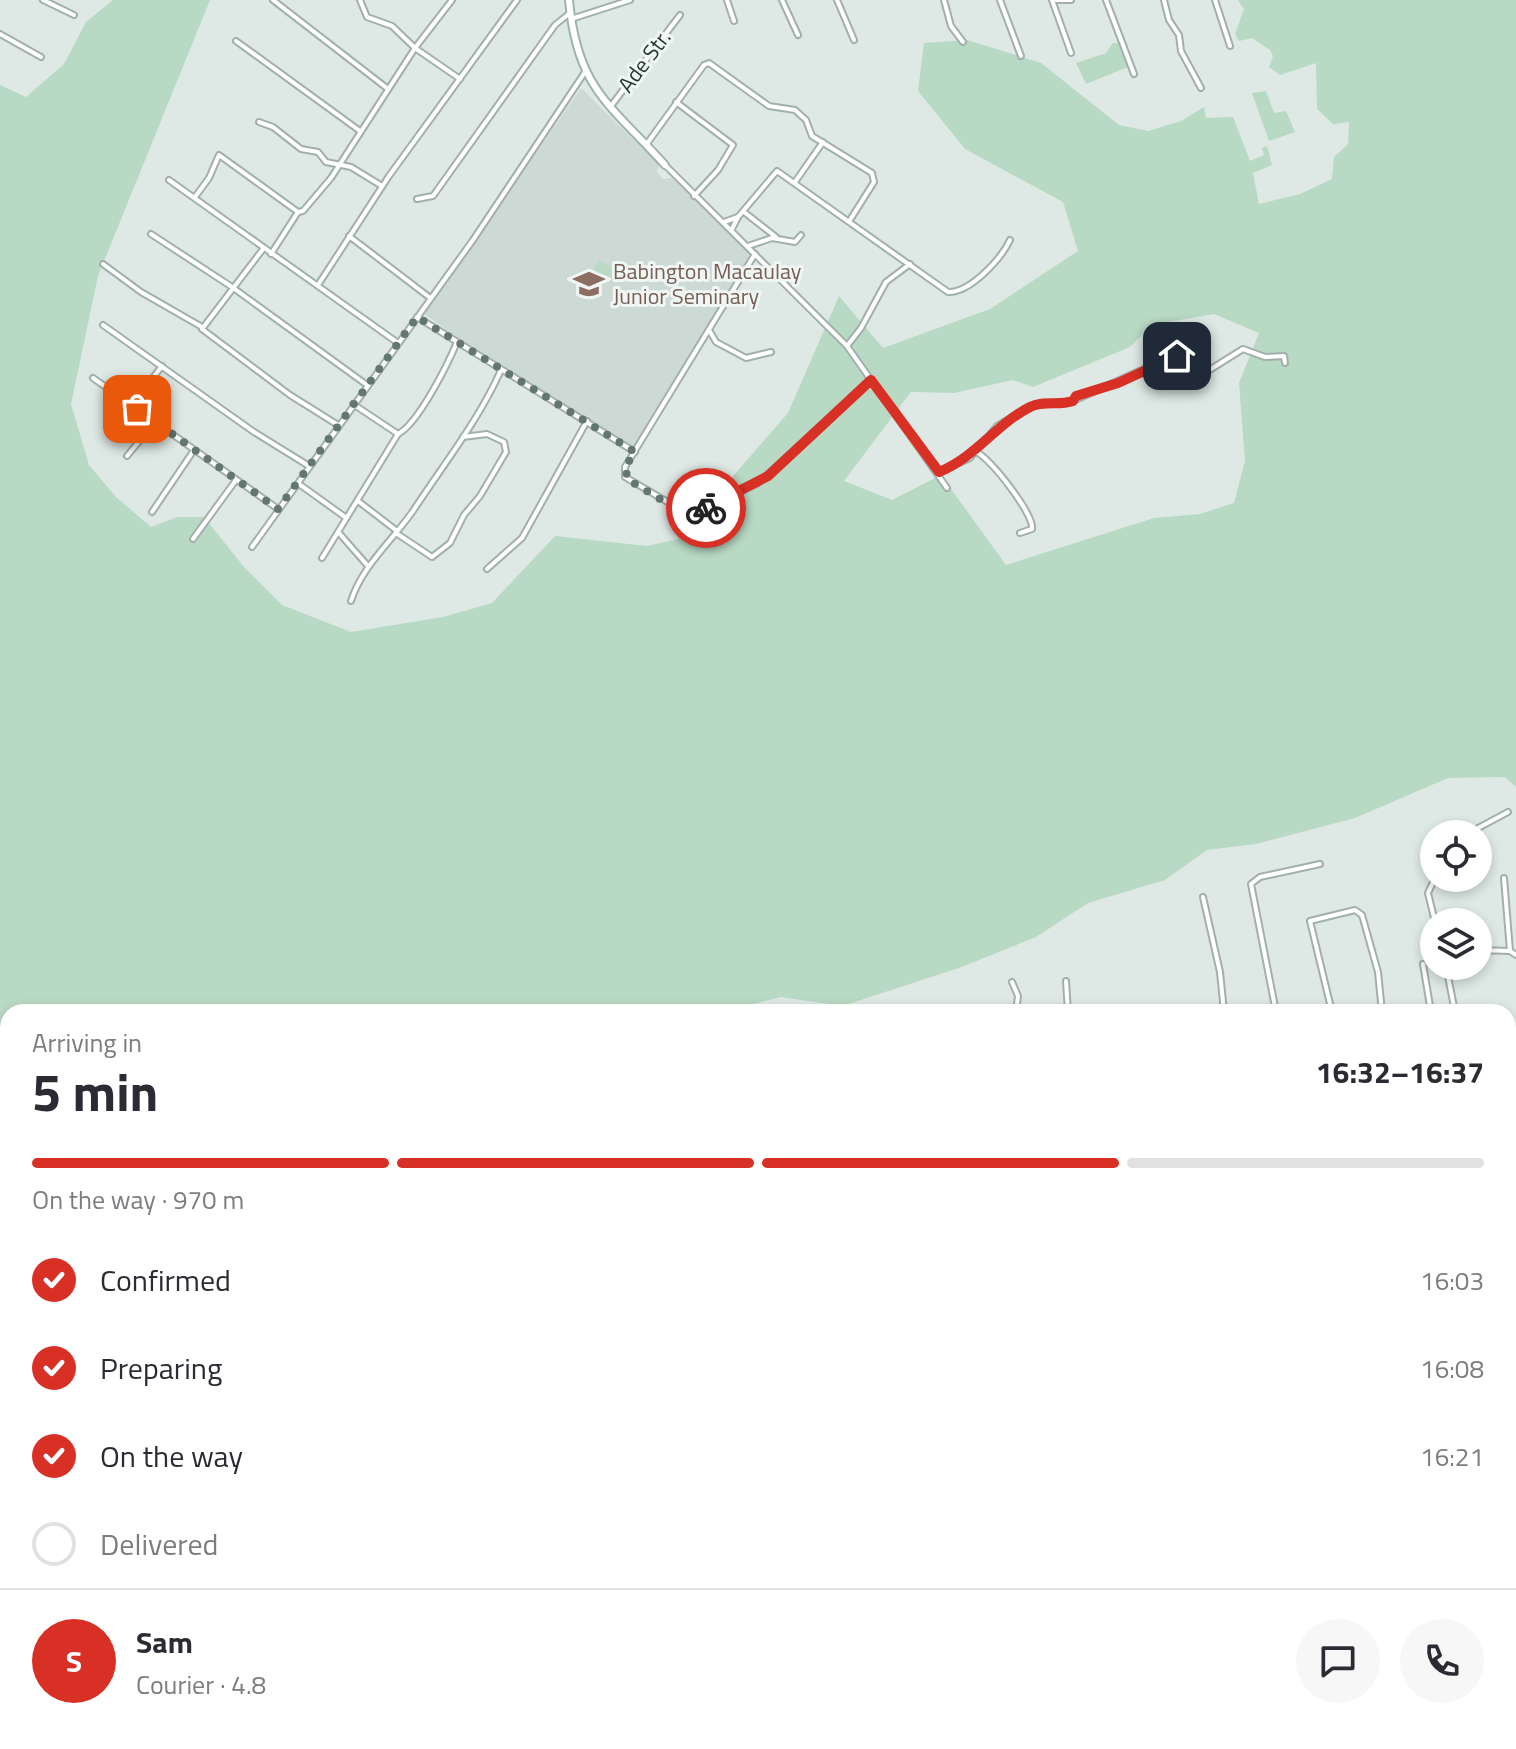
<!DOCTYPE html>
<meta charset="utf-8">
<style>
:root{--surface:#fff;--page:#f7f7f7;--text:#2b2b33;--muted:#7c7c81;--line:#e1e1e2;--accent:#d93025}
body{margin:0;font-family:"Titillium Web",sans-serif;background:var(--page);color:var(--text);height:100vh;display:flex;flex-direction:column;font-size:30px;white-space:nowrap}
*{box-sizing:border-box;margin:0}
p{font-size:26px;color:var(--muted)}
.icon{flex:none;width:44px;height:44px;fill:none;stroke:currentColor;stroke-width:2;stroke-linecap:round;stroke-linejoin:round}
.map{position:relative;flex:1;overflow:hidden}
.details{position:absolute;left:0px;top:1004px;width:1516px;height:746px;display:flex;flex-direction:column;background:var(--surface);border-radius:24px 24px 0 0;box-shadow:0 4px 12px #0003}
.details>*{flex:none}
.controls{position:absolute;left:1420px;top:820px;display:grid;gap:16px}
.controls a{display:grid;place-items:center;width:72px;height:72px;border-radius:50%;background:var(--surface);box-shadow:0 4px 12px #0003;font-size:40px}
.pin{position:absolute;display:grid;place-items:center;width:68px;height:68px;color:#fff;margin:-34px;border-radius:16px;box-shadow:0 4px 12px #0006}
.courier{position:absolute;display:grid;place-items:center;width:80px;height:80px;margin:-40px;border:6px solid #d93025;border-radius:50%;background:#fff;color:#222;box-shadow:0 2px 10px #0007}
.summary em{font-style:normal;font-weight:700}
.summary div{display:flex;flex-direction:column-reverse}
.summary{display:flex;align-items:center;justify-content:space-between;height:136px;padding:0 32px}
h1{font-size:52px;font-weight:700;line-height:60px}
.bar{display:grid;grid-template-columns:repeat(4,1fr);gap:12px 8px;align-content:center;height:96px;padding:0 32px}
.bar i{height:10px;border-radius:6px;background:var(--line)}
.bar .active{background:var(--accent)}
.bar p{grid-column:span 4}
.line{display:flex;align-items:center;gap:20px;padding:0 32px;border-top:2px solid var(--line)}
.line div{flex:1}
.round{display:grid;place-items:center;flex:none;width:84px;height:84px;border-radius:42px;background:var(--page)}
ol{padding:0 32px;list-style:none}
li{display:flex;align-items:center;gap:24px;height:88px}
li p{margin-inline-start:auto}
li .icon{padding:8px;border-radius:50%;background:var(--accent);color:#fff;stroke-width:4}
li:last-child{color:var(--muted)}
li i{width:44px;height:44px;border:4px solid var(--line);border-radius:50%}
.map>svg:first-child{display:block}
.built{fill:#cdd9d4}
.green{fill:#b8d9c3;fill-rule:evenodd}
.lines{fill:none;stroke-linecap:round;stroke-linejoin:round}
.street-casing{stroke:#a2b0ac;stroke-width:8}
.secondary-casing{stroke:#9eb4ae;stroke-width:10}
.street{stroke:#fff;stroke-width:4}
.secondary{stroke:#fff;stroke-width:6}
.done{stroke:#637671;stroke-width:8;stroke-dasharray:0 14.4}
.route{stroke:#d93025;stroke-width:10}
.labels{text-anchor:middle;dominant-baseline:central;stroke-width:6;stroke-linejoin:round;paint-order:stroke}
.street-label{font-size:22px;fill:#213833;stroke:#eff6f3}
.education-label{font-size:22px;fill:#785e54;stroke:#eff6f3;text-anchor:start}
</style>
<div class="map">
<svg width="1516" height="1749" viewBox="0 0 1516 1749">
<rect width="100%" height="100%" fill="#dee9e5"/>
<path class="built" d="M581 88 659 165 657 172 663 179 672 178 751 253 635 447 481 354 424 314Z"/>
<g class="green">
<path d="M113 0H210L98 276 71 404 89 465 116 497 151 527 177 517H204L244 567 282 605 351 632 443 617 492 603 555 536 647 546 678 539 788 413 839 296 883 348 990 309 1078 251 1063 202 965 149 918 91 924 43 967 40 1041 63 1119 125 1148 131 1181 121 1204 107 1206 118 1233 117 1250 161 1264 155 1262 148 1267 146 1272 165 1253 173 1259 204 1300 194 1332 179 1334 157 1348 144 1349 122 1333 124 1317 109 1316 63 1280 75 1269 67 1273 56 1270 50 1252 38 1239 41 1235 34 1244 9 1238 0H1516V787L1505 777 1448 778 1355 818 1256 844 1207 850 1165 880 1088 903 1036 937 959 968 842 1006 781 997 720 1012H8V1141L0 1048V85L26 97 64 64 86 22ZM1214 314 1259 333 1239 383 1245 461 1234 503 1200 514 1154 518 1006 565 941 475 892 500 844 481 911 392 954 393 1013 380 1033 387 1130 347 1152 325Z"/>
<path d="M1113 43H1121L1128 67 1086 84 1076 63 1106 53Z"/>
<path d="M1266 91 1274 113 1286 111 1295 132 1269 141 1252 93Z"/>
<path d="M599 260 619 273 613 283 593 270Z"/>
<path d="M8 1230V1514L0 1519V1241Z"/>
<path d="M142 1742H288L289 1749H144Z"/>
<path d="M740 1742H831L834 1749H743Z"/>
</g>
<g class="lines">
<defs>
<g id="street">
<path d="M43 0 74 15"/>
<path d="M273 0 388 89"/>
<path d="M360 0 367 17 392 26 415 48 452 0"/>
<path d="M727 0 734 21"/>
<path d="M782 0 798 35"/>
<path d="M837 0 854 40"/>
<path d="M944 0 951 26 963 42"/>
<path d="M1000 0 1021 56"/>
<path d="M1052 0 1071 53"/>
<path d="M1056 0H1071"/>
<path d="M1106 0 1134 74"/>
<path d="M1164 0 1169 20 1179 35 1181 51 1201 88"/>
<path d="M1215 0 1230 46"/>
<path d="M571 19 630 0"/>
<path d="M0 34 41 57"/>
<path d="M236 41 360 131"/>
<path d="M676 102 733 145 718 170 694 196"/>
<path d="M611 106 680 15"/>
<path d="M259 122 273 127 301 149 318 152 326 162 351 167 382 186"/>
<path d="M646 145 704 65 709 63 769 106 795 110 806 120 812 136 872 173 874 182 850 220"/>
<path d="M665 165 847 346 947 488"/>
<path d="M169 180 398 343"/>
<path d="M795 182 823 142"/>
<path d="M195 197 209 178 219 155 298 212"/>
<path d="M417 199 433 196 555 25 570 13"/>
<path d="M744 212 776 237"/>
<path d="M724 222 738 217"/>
<path d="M732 229 738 217 777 171 948 292C970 293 1001 259 1010 240"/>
<path d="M151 234 232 287 367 385"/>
<path d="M349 236 429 297"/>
<path d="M748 246 772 238 795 242 801 235"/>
<path d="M263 249 202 329 290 395 338 425"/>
<path d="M271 254 298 212 303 211 331 178 415 48 460 79"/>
<path d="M755 254 625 467V477L683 511 697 512 757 484 871 380"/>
<path d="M103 264 141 292 202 327"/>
<path d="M318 285 389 176 517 0"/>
<path d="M417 317 635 452"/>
<path d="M103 325 254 432 309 466"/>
<path d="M709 330 716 342 746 358 771 352"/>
<path d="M847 346 861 328 886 282 910 264"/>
<path d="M93 378 278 509"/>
<path d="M353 404 398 434"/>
<path d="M132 405 162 366"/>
<path d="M976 452C990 457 1035 516 1032 529L1020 533"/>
<path d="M127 456 156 421"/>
<path d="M939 472 970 458 997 426 1031 406 1073 401 1173 356 1180 357 1195 379 1243 349 1265 357 1284 356 1285 363"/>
<path d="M299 484 345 517"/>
<path d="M358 501 397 531"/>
<path d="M152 512 194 450"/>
<path d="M339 533 368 566"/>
<path d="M396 533 432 557 450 543 464 515 480 496 506 452 504 442 487 434 463 437"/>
<path d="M193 539 236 480"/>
<path d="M252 547 473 240 585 72"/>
<path d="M322 558 398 434C418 424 448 364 457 342"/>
<path d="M487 569 522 538 587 421"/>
<path d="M351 601C362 566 392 541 413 511 443 465 479 420 501 370"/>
<path d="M1467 834 1508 812"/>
<path d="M1434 858V871"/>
<path d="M1504 878 1510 951"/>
<path d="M1203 897 1220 972 1224 1012"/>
<path d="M1435 922 1428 893 1435 878"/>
<path d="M1478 950 1510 951 1516 955"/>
<path d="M1423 964 1431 1012"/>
<path d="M1446 966 1455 1012"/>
<path d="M1066 981 1068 1012"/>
<path d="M1012 982 1018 996 1016 1012"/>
<path d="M1276 1012 1251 884 1260 877 1320 864"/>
<path d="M1332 1012 1310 921 1355 910 1362 915 1378 972 1382 1012"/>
<path d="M0 1029 8 1025"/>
<path d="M1508 1147 1516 1149"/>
<path d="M0 1176 1 1175"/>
<path d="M1508 1226 1516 1260"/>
<path d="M1508 1360 1509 1389 1516 1409"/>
<path d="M0 1487 5 1485"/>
<path d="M1508 1526H1516"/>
<path d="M1508 1531 1516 1565"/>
<path d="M6 1558 8 1564"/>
<path d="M1508 1695 1516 1693"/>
<path d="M0 1734 2 1749"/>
<path d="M46 1742 47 1749"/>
<path d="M331 1742 334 1749"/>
<path d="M392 1742 396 1749"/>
<path d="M462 1742 466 1749"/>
<path d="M591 1742 596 1749"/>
<path d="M657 1742 662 1749"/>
<path d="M963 1742 971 1749"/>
<path d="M1039 1742 1049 1749"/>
<path d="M900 1743 909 1749"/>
<path d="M13 1749 34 1742"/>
<path d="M547 1749 558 1742"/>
<path d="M1052 1749 1059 1742"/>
<path d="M1125 1749 1128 1742"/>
<path d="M1320 1749 1344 1742"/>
<path d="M1511 1749 1516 1748"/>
</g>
<g id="secondary">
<path d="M569 0C577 89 610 104 665 165"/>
<path d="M1337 1742 1338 1749"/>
<path d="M1202 1749 1205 1742"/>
</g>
</defs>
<use href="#street" class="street-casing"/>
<use href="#secondary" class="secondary-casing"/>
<use href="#street" class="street"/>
<use href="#secondary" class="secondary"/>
</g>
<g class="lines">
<path class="done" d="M137 409 278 509 417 317 635 452 625 467 628 480C650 491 682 519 706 508"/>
<path class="route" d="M706 508 768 476 871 380 939 472C976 457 995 425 1030 407 1043 400 1059 406 1073 401L1076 396 1118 383 1177 356"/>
</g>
<defs>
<symbol id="school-bare" viewBox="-9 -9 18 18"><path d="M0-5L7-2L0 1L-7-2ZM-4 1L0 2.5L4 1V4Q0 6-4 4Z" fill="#8d6e63" stroke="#eff6f3" stroke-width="2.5" paint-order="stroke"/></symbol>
</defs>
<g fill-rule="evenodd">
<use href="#school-bare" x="567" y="262" width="44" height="44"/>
</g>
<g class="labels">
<g class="street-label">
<text transform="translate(644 61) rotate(-53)">Ade Str.</text>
</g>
<g class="education-label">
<text x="613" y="271">Babington Macaulay<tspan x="613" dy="25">Junior Seminary</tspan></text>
</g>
</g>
</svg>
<div class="controls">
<a><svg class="icon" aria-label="locate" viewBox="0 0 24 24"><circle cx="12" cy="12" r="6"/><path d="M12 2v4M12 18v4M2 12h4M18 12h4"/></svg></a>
<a><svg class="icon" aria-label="layers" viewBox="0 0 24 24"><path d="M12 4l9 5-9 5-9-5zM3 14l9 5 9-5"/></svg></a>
</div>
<div class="pin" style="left:137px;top:409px;background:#ea580c"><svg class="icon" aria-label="bag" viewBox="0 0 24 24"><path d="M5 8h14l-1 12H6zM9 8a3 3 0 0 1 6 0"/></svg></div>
<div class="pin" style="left:1177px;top:356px;background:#1f2937"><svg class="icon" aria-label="home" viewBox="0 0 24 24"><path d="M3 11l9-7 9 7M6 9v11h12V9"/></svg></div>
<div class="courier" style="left:706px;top:508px"><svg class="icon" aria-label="bike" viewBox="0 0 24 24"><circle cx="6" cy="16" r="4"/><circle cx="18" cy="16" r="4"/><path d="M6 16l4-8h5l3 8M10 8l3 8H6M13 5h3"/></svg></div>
<section class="details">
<div class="summary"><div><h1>5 min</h1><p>Arriving in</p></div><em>16:32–16:37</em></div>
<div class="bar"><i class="active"></i><i class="active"></i><i class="active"></i><i></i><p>On the way · 970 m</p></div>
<ol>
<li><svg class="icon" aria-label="check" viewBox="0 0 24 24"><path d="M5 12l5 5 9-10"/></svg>Confirmed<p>16:03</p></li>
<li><svg class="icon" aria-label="check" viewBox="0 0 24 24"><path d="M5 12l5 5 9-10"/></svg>Preparing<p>16:08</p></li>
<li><svg class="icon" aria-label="check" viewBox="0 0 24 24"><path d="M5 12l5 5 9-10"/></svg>On the way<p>16:21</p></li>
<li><i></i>Delivered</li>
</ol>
<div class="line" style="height:144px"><b class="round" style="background:var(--accent);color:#fff">S</b><div><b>Sam</b><p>Courier · 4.8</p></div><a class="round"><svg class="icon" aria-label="chat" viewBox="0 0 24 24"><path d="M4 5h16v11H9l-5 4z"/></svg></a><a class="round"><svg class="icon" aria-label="phone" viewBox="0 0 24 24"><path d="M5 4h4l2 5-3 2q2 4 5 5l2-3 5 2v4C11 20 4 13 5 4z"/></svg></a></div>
</section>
</div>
